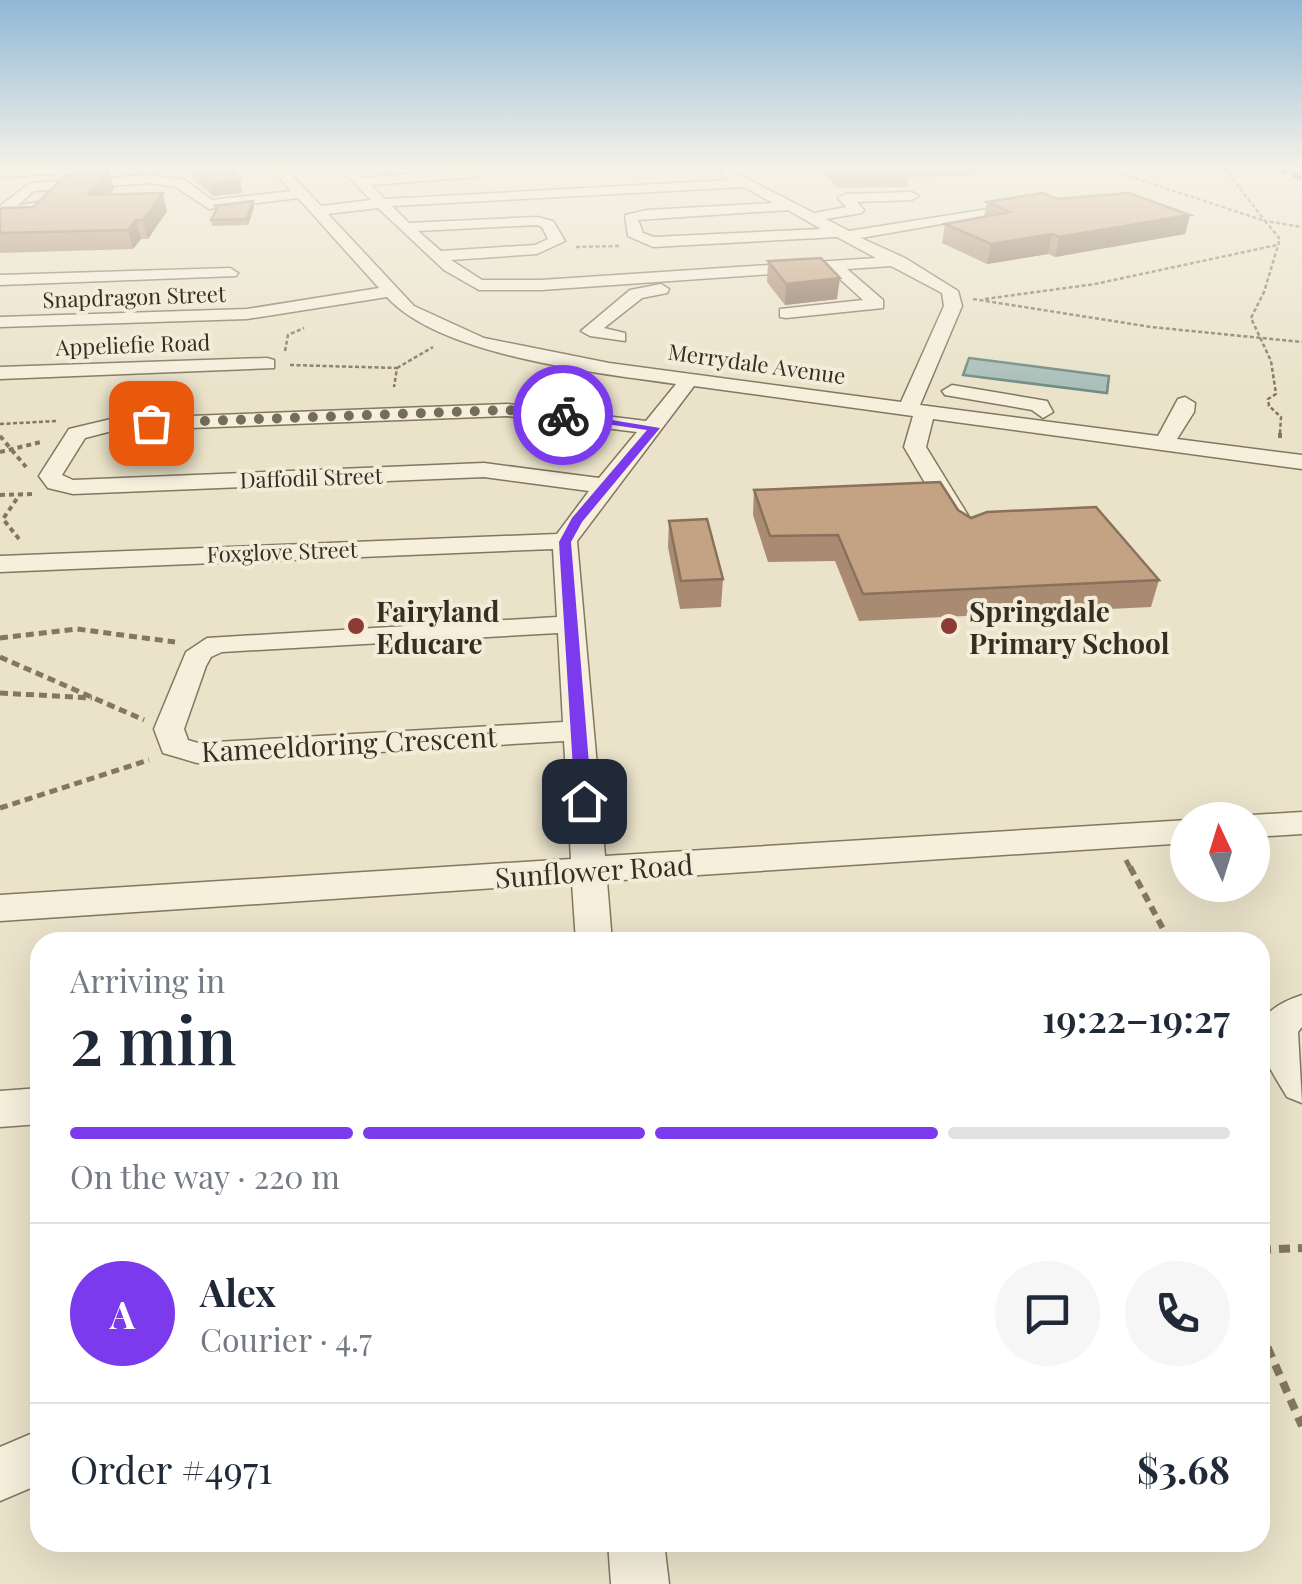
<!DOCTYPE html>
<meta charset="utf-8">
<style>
:root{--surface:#fff;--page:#f6f6f7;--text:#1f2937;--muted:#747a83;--line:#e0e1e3;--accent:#7c3aed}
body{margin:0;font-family:"Playfair Display",serif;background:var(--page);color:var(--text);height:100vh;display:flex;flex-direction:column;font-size:38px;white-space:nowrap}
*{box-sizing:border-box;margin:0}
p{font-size:32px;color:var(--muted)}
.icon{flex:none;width:55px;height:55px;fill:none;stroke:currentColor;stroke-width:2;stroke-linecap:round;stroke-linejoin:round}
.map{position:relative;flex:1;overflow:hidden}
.details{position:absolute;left:30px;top:932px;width:1240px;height:620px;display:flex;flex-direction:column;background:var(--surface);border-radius:30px;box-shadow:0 10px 40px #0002}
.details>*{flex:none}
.needle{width:65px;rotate:356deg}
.controls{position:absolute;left:1170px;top:802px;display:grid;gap:20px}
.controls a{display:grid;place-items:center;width:100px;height:100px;border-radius:50%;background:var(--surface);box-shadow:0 10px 40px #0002;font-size:50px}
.pin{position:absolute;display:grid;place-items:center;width:85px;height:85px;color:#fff;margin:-42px;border-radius:20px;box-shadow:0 5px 15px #0006}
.courier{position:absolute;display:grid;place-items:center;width:100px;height:100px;margin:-50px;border:8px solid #7c3aed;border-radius:50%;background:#fff;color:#222;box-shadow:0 2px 12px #0007}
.overview em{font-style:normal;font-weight:600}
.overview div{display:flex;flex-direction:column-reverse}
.overview{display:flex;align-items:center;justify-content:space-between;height:170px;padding:0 40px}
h1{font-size:65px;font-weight:600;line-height:75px}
.bar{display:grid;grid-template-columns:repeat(4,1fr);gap:15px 10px;align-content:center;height:120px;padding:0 40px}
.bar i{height:12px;border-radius:8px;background:var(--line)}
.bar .selected{background:var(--accent)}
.bar p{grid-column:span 4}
.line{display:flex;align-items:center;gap:25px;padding:0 40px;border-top:2px solid var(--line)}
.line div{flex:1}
.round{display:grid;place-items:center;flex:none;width:105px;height:105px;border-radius:52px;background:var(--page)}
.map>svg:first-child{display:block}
.water{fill:#aabfba;stroke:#718c87;stroke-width:2.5}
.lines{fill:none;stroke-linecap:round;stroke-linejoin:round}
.minor-casing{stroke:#847660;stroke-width:3}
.path-far4{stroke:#847660;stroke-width:2.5;stroke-dasharray:4 2.5;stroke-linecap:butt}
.path-far3{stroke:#847660;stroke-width:4;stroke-dasharray:5 4;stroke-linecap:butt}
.path-far2{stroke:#847660;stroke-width:5;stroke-dasharray:8 5;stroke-linecap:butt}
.path-far1{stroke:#847660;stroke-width:6;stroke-dasharray:9 6;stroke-linecap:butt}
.path{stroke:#847660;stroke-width:8;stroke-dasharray:11 8;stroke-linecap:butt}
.minor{fill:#f5efdc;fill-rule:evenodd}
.rail{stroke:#372d22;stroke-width:4;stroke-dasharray:8 8;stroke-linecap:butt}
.wall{fill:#a98b72}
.shaded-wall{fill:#89715c}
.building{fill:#c4a284;stroke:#89715c;stroke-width:2.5}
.route{fill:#7c3aed}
.done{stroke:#766c5c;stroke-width:10;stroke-dasharray:0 18}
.poi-dot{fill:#8d3b37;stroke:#f2ecd8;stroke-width:4}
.labels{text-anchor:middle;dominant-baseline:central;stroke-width:8;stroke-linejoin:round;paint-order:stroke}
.far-street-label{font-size:22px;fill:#372d22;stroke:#f2ecd8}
.poi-label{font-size:28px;font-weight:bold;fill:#372d22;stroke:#f2ecd8;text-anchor:start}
.street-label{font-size:28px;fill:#372d22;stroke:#f2ecd8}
</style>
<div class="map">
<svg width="1302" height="1584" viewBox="0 0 1302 1584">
<rect width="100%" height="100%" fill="#eae2c9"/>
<path class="water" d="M969 358 1109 376 1107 393 963 375Z"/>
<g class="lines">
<defs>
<g id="minor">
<path d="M270 166H283L321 206 371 200 338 166H352L363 178 492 166 476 177 371 185 385 199 731 180 721 173 728 169 814 213 846 207 838 198 845 194 912 192 919 196 912 200 857 202 864 210 862 213 826 219 849 231 1032 202 1034 205 1027 209 861 238 905 258 958 291 962 306 920 405 1158 436 1178 399 1185 397 1195 403 1194 412 1177 439 1302 455V469L933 419 926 447 969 517 957 524 945 517 904 447 913 416 694 386 577 541 605 856 1188 820V843L607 881 612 942H576L572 883 0 921V895L571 859 564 741 197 763 163 753 154 729 186 652 207 638 557 617 553 549 0 572V556L557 534 589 491 484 477 73 494 48 488 39 476 69 429 111 419 507 404 646 421 676 384C598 373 440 356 387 297L247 319 0 327V317L247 309 379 288 298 198 209 209 176 187 150 183 34 191 17 206 42 201 49 205C36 217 17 216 0 213V206L30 183 150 175 185 180 212 200 291 191ZM744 187 773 203 647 210 625 215 628 236 653 247 837 237 876 258 541 280H482L451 260 537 254 565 241 553 221 537 217 409 223 392 206ZM378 208 444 270 479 290H541L830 270 863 300 780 309V317L786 318 883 308V300L847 269 891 266 942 293 944 306 901 402 609 363 484 338 414 306 328 214ZM788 210 821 229 654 237 643 233 638 220ZM537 225 542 227 548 239 535 245 441 251 418 231ZM507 416 637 432 599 478 484 463 73 480 62 475 85 438 112 431ZM558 633 563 722 198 743 188 740 184 729 206 666 211 657 222 652Z"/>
<path d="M556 166H623L617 170H562Z"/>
<path d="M1285 166H1302V173L1286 169Z"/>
<path d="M60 167 62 170 55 174 0 177V169Z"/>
<path d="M230 268 238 273 236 276 0 285V275Z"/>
<path d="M661 284 669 289 667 293 642 298 604 328 625 333V341L590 336 581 331 630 290Z"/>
<path d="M267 358 274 360V368L0 379V367Z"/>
<path d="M952 385 1047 401 1053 412 1043 418 1032 410 945 395 942 391Z"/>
<path d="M1302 812V834L1252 837V820H1239L1252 815Z"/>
<path d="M1302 995V1027L1298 1032 1302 1103 1287 1097C1259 1051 1236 1017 1302 995Z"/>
<path d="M40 1088V1124L0 1127V1091Z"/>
<path d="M40 1430V1484L0 1501V1447Z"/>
<path d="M608 1542H664L669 1584H611Z"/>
</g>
</defs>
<use href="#minor" class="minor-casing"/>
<g class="path-far4">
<path d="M1098 166 1265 221 1280 239 1264 292 1251 318 1271 361 1276 394 1268 399 1269 406 1281 417 1280 433"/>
<path d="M1185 166 1225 169 1265 221 1302 227"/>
<path d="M508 169 542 168"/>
<path d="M576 247 620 246"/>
<path d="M973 299 1151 327 1302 342"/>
<path d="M985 299 1095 284 1277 245"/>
<path d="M285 351 288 335 304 328"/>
<path d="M290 365 397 368 394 387"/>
<path d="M397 368 433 347"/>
<path d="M0 424 57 421"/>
</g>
<g class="path-far3">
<path d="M0 436 26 467"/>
<path d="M1280 438V431"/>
<path d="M0 452 41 442"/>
<path d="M0 495 32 494"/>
<path d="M19 539 3 519 20 494"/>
</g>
<g class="path-far2">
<path d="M0 638 77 629 175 642"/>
<path d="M0 657 144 720"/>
<path d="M0 693 92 698"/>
<path d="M0 808 149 760"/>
<path d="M1126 860 1131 870"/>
</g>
<path class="path-far1" d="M1130 867 1170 942"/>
<g class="path">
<path d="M1260 1250 1302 1248"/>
<path d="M1260 1330 1302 1426"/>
</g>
<use href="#minor" class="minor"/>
<path class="rail" d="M1263 166 1302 178"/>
</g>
<g class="wall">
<path d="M819 166H975L974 175 908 177 907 187 837 188Z"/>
<path d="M190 167 242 193 213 196 193 179Z"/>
<path d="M109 172 114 189 109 194 167 211 148 239H141L133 249 0 253V208L33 207Z"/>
<path d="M1057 199 1190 215 1185 234 1055 257 1048 254 987 264 942 243 945 224 984 216 987 202Z"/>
<path d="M215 206 254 207 248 225 212 226 211 220 216 211Z"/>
<path d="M768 261 837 299 785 305 767 282Z"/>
<path d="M754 490 958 510 971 518 1159 580 1151 607 859 621 835 561 768 562 753 515Z"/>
<path d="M669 521 723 579 721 607 680 609 668 547Z"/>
</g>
<g class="shaded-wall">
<path d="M109 172 114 189 93 213 88 195Z"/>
<path d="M240 181 242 193 213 196 210 184Z"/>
<path d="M163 193 167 211 148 239 143 220Z"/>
<path d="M253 201 254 207 248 225 247 219Z"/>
<path d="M1190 215 1185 234 1055 257 1059 237Z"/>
<path d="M136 220 141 239 133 249 128 230Z"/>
<path d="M1052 234 1048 254 987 264 991 244Z"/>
<path d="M840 278 837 299 785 305 786 284Z"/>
</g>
<g class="building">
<path d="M228 166 240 181 210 184 190 167Z"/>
<path d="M835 166H907L909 169 838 171Z"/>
<path d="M109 172 88 195 163 193 143 220H136L128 230 0 233V208L33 207 66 175Z"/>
<path d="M1043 193 1057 199 1129 193 1190 215 1059 237 1052 234 991 244 945 224 1010 212 987 202Z"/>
<path d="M253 201 247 219 211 220 217 209 215 206Z"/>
<path d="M821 258 840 278 786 284 768 261Z"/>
<path d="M940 482 958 510 971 518 987 512 1096 507 1159 580 863 594 838 535 770 536 754 490Z"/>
<path d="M707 519 723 579 681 581 669 521Z"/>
</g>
<linearGradient id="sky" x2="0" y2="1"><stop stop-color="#8fb8d6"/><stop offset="0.43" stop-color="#f6f2e7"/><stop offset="1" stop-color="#f6f2e7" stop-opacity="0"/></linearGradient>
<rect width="1302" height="388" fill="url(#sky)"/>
<path class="route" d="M563 412 660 428 582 522 571 542 592 801 584 806 575 801 559 542 572 518 647 430 559 417Z"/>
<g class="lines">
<path class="done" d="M151 423 507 410 563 415"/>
</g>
<g class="poi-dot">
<circle cx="356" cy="626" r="10"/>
<circle cx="949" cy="626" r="10"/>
</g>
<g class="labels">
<g class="far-street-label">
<text transform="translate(134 296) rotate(-2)">Snapdragon Street</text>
<text transform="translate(133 344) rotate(-2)">Appeliefie Road</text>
<text transform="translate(757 363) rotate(8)">Merrydale Avenue</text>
<text transform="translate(311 477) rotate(-2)">Daffodil Street</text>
<text transform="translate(282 551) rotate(-2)">Foxglove Street</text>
</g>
<g class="poi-label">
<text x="376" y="610">Fairyland<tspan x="376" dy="32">Educare</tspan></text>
<text x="969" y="610">Springdale<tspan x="969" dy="32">Primary School</tspan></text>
</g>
<g class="street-label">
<text transform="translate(349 743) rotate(-3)">Kameeldoring Crescent</text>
<text transform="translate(594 870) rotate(-4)">Sunflower Road</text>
</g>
</g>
</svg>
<div class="controls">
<a><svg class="needle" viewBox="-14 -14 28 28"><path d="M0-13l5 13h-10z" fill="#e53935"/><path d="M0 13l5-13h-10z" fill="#747a83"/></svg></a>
</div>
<div class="pin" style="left:151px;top:423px;background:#ea580c"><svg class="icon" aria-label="bag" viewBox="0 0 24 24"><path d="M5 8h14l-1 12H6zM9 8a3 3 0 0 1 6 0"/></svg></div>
<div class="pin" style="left:584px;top:801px;background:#1f2937"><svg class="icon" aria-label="home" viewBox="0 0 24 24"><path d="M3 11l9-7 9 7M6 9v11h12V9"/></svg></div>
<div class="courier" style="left:563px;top:415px"><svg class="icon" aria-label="bike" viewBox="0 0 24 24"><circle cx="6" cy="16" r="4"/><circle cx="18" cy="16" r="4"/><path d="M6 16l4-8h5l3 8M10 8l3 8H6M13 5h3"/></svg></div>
<section class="details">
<div class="overview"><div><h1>2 min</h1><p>Arriving in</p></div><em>19:22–19:27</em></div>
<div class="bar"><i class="selected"></i><i class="selected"></i><i class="selected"></i><i></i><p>On the way · 220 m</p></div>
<div class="line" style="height:180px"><b class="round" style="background:var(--accent);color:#fff">A</b><div><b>Alex</b><p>Courier · 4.7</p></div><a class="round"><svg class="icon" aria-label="chat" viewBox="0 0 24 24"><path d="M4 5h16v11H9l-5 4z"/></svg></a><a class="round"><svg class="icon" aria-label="phone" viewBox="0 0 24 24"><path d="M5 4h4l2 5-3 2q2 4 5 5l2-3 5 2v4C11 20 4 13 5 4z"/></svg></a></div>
<div class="line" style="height:130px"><div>Order #4971</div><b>$3.68</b></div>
</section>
</div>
